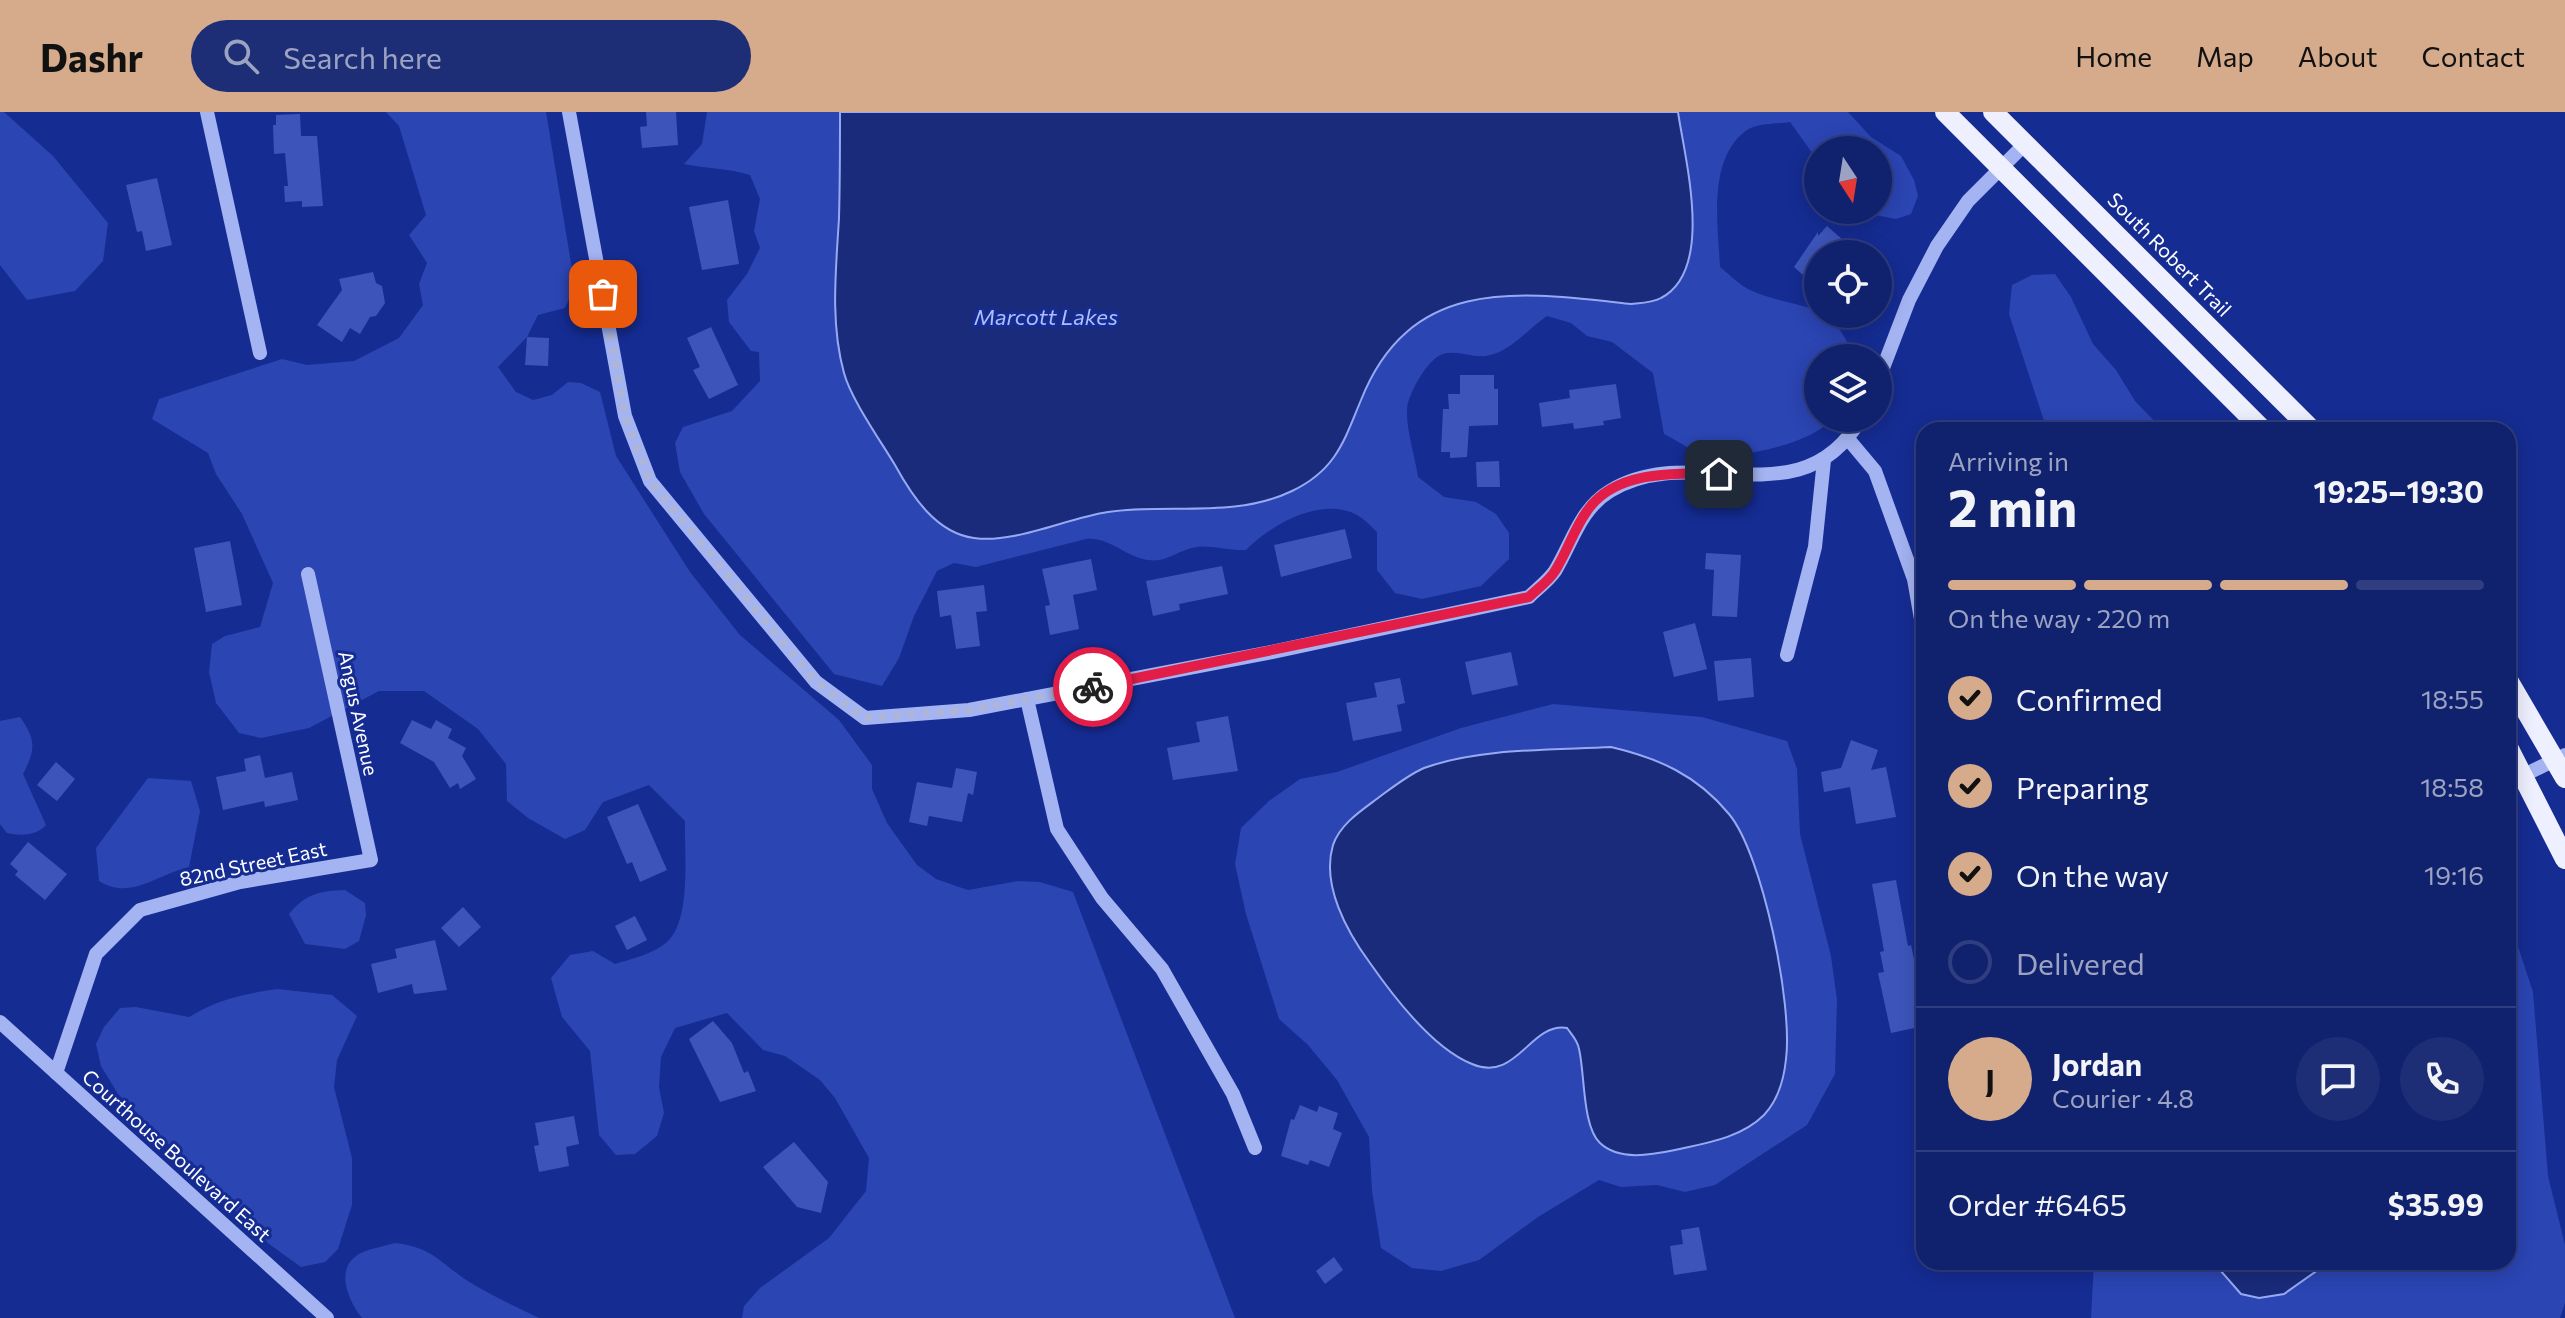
<!DOCTYPE html>
<meta charset="utf-8">
<style>
:root{--surface:#10216e;--page:#1e2e76;--text:#f1f3f6;--muted:#9ca3c2;--line:#303e81;--accent:#d6ab8b}
body{margin:0;font-family:Commissioner,sans-serif;background:var(--page);color:var(--text);height:100vh;display:flex;flex-direction:column;font-size:30px;white-space:nowrap}
*{box-sizing:border-box;margin:0}
p{font-size:26px;color:var(--muted)}
.icon{flex:none;width:44px;height:44px;fill:none;stroke:currentColor;stroke-width:2;stroke-linecap:round;stroke-linejoin:round}
.map{position:relative;flex:1;overflow:hidden}
.sheet{position:absolute;left:1916px;top:310px;width:600px;height:848px;display:flex;flex-direction:column;background:var(--surface);border-radius:24px;box-shadow:0 4px 20px #0003,0 0 0 2px var(--line)}
.sheet>*{flex:none}
.needle{width:52px;rotate:168deg}
.fabs{position:absolute;left:1804px;top:24px;display:grid;gap:16px}
.fabs a{display:grid;place-items:center;width:88px;height:88px;border-radius:50%;background:var(--surface);box-shadow:0 4px 20px #0003,0 0 0 2px var(--line);font-size:40px}
.pin{position:absolute;display:grid;place-items:center;width:68px;height:68px;color:#fff;margin:-34px;border-radius:16px;box-shadow:0 4px 12px #0006}
.courier{position:absolute;display:grid;place-items:center;width:80px;height:80px;margin:-40px;border:6px solid #e11d48;border-radius:50%;background:#fff;color:#222;box-shadow:0 2px 10px #0007}
.head em{font-style:normal;font-weight:700}
.head div{display:flex;flex-direction:column-reverse}
.head{display:flex;align-items:center;justify-content:space-between;height:136px;padding:0 32px}
h1{font-size:52px;font-weight:700;line-height:60px}
.bar{display:grid;grid-template-columns:repeat(4,1fr);gap:12px 8px;align-content:center;height:96px;padding:0 32px}
.bar i{height:10px;border-radius:6px;background:var(--line)}
.bar .active{background:var(--accent)}
.bar p{grid-column:span 4}
.line{display:flex;align-items:center;gap:20px;padding:0 32px;border-top:2px solid var(--line)}
.line div{flex:1}
.round{display:grid;place-items:center;flex:none;width:84px;height:84px;border-radius:42px;background:var(--page)}
ol{padding:0 32px;list-style:none}
li{display:flex;align-items:center;gap:24px;height:88px}
li p{margin-inline-start:auto}
li .icon{padding:8px;border-radius:50%;background:var(--accent);color:#111;stroke-width:4}
li:last-child{color:var(--muted)}
li i{width:44px;height:44px;border:4px solid var(--line);border-radius:50%}
header{display:flex;align-items:center;gap:48px;box-sizing:border-box;height:112px;padding:0 40px;background:var(--accent);color:#111}
header strong{font-size:38px}
nav{display:flex;gap:44px;margin-inline-start:auto;font-size:28px}
.search{width:560px;height:72px;background:var(--page);display:flex;align-items:center;gap:20px;box-sizing:border-box;padding:0 28px;border-radius:44px;color:var(--muted);font-size:30px}
.map>svg:first-child{display:block}
.green{fill:#2b45b3}
.water{fill:#1a2b7b;stroke:#96aaf4;stroke-width:2}
.building{fill:#3d55bb}
.lines{fill:none;stroke-linecap:round;stroke-linejoin:round}
.minor{stroke:#a4b3f1;stroke-width:14}
.major{stroke:#eef0ff;stroke-width:20}
.done{stroke:#adb5d9;stroke-width:8;stroke-dasharray:0 14.4}
.route{stroke:#e11d48;stroke-width:10}
.labels{text-anchor:middle;dominant-baseline:central;stroke-width:6;stroke-linejoin:round;paint-order:stroke}
.street-label{font-size:20px;fill:#fff;stroke:#152c93}
.water-label{font-size:22px;font-style:italic;fill:#b0bef8;stroke:#152c93}
</style>
<header>
<strong>Dashr</strong>
<div class="search"><svg class="icon" aria-label="search" viewBox="0 0 24 24"><circle cx="10" cy="10" r="6"/><path d="M15 15l6 6"/></svg>Search here</div>
<nav><a>Home</a><a>Map</a><a>About</a><a>Contact</a></nav>
</header>
<div class="map">
<svg width="2565" height="1206" viewBox="0 0 2565 1206">
<rect width="100%" height="100%" fill="#152c93"/>
<g class="green">
<path d="M0 0H4L53 44 108 111 103 149 75 179 27 188 0 153Z"/>
<path d="M386 0H546L575 175 565 196 538 203 527 225 498 255 516 280 533 288 552 283 568 270 581 271 600 280 616 344 690 460 740 523 839 608 872 653V677L887 711 917 753 936 767 968 778 1018 769 1040 770 1073 780 1235 1206H742L744 1194 760 1176 829 1126 866 1079 869 1046 835 986 820 968 785 944 763 938 727 901 675 916 661 945 659 975 664 1001 657 1024 635 1042 616 1043 599 1023 590 939 562 905 551 866 570 843 593 839 615 852C631 847 653 842 667 830 692 808 684 741 685 709L649 673 603 690 585 718 565 727 528 706 507 689 506 652 478 617 424 579H379L309 616 261 626 239 621 216 591 209 560 212 532 225 524 260 515 273 471 242 402 216 362 208 341 152 307 159 287 282 247 307 253 354 249 399 226 423 193 419 172 427 151 409 123 426 103 399 14Z"/>
<path d="M707 0H1848L1871 25 1901 44 1914 68 1918 84 1911 102 1896 107 1859 100 1857 98H1878V38H1818V49L1790 10C1778 12 1757 11 1747 18 1707 46 1718 113 1720 155 1729 162 1739 173 1750 178 1799 200 1832 184 1854 246H1818V306H1832C1814 332 1740 346 1709 344 1696 343 1677 328 1664 322L1653 261 1612 230 1587 224 1571 211 1547 204C1528 217 1509 241 1486 244 1471 246 1458 238 1443 242 1428 246 1408 282 1407 297 1406 318 1415 344 1418 365L1444 385 1476 390 1496 402 1509 421V447L1481 474 1422 487 1395 481 1377 458V420C1371 414 1364 407 1357 403 1320 384 1271 413 1246 438 1231 439 1209 433 1197 435 1176 438 1166 453 1143 447 1122 442 1109 425 1086 427L976 455 954 451 937 459 914 504 899 546 882 574 834 562 704 402 680 360 675 331 683 315 732 299 760 269 759 240 751 239 729 210 727 188 747 162 760 136 754 119 760 87 750 63C728 56 706 57 684 52L702 32Z"/>
<path d="M2055 162 2071 185 2093 232 2116 258 2135 289 2163 318H2047L2009 202 2012 173 2032 163Z"/>
<path d="M1553 592 1702 605 1787 629 1797 657 1800 722 1831 844 1837 888 1835 962 1807 1013 1715 1073 1685 1080 1657 1073 1621 1075 1599 1068 1538 1105 1479 1148 1441 1159 1412 1156 1381 1136 1372 1079 1369 1025 1337 968 1308 933 1279 907 1246 802 1235 752 1241 716 1269 689 1300 667 1337 660 1461 616Z"/>
<path d="M20 605C36 628 36 637 23 662L46 713C36 724 21 724 7 721L0 712V609Z"/>
<path d="M148 666 191 669 200 699 189 755C158 762 130 789 99 769L96 736Z"/>
<path d="M345 778 365 791 366 803 359 829 345 837 305 832 289 802C305 782 319 779 345 778Z"/>
<path d="M2508 804 2533 880 2548 1064 2565 1133V1191L2560 1206H2091L2094 1150H2508Z"/>
<path d="M277 877 332 883 357 904 337 948 334 975 352 1046V1093L338 1137 325 1150 301 1155 269 1132 118 982 101 954 96 932 104 915 120 896 136 895 189 905C218 887 244 882 277 877Z"/>
<path d="M395 1131C436 1136 440 1152 471 1171 493 1184 516 1195 539 1206H362C347 1187 333 1153 363 1140 373 1136 385 1134 395 1131Z"/>
</g>
<g class="water">
<path d="M840 0H1678C1685 48 1715 158 1661 186 1652 191 1641 191 1631 192 1521 180 1411 162 1361 288 1344 329 1336 358 1292 379 1234 407 1168 391 1108 400 1067 406 1014 432 974 426 936 421 912 384 895 353 880 328 851 287 844 261 830 211 836 157 839 106 840 71 840 35 840 0Z"/>
<path d="M1611 635C1658 646 1697 663 1729 702 1763 743 1793 894 1786 947 1784 967 1778 988 1764 1003 1741 1026 1706 1031 1675 1038 1651 1043 1619 1049 1600 1031 1582 1014 1585 961 1579 937 1578 929 1572 923 1567 916 1530 910 1517 971 1472 952 1434 937 1393 884 1370 851 1347 820 1321 773 1333 733 1340 712 1362 698 1378 686 1393 675 1408 663 1424 656 1480 636 1552 638 1611 635Z"/>
<path d="M2213 1150H2350L2318 1158 2284 1182 2259 1186 2241 1182Z"/>
</g>
<g class="building">
<path d="M646 0H676L678 33 642 36 640 15 647 14Z"/>
<path d="M300 2 301 24H317L323 94 302 95V89L285 90 284 74H288L285 41 274 42 273 13H276V3Z"/>
<path d="M157 66 172 133 146 139 142 119 137 120 126 73Z"/>
<path d="M728 88 739 152 702 158 689 95Z"/>
<path d="M1827 114 1859 142H1818V176L1794 155 1818 120V124Z"/>
<path d="M373 160 376 171 382 174 385 191 376 204 370 205 360 222 350 216 342 230 317 213 342 178 339 167Z"/>
<path d="M711 215 738 273 709 287 693 258 700 255 687 226Z"/>
<path d="M527 225 549 226 548 254 525 253Z"/>
<path d="M1460 263H1494V277H1498V313L1469 314 1467 345 1450 346V340H1441L1443 297H1449L1448 282H1460Z"/>
<path d="M1616 272 1621 306 1603 309 1604 313 1574 317 1573 311 1542 315 1539 291 1570 286 1569 278Z"/>
<path d="M1499 349 1500 375H1477L1476 350Z"/>
<path d="M1345 417 1352 446 1281 465 1274 433Z"/>
<path d="M230 429 242 493 206 500 194 436Z"/>
<path d="M1706 441 1741 443 1737 505 1712 504 1714 458 1705 457Z"/>
<path d="M1091 447 1097 478 1073 483 1079 517 1050 523 1045 494 1050 493 1042 457Z"/>
<path d="M1222 454 1228 482 1179 492 1180 498 1153 504 1146 469Z"/>
<path d="M984 473 987 499 976 500 980 534 956 537 951 503 940 505 937 479Z"/>
<path d="M1695 511 1707 557 1674 565 1663 520Z"/>
<path d="M1511 540 1518 573 1472 583 1465 550Z"/>
<path d="M1751 546 1754 585 1718 589 1714 549Z"/>
<path d="M1400 566 1405 591 1397 593 1402 619 1353 629 1346 591 1377 585 1374 571Z"/>
<path d="M1228 604 1238 659 1173 668 1167 636 1200 630 1196 610Z"/>
<path d="M412 608 431 617 436 608 452 617 448 626 466 636 462 644 476 667 460 677 458 671 450 676 434 650 400 631Z"/>
<path d="M1851 628 1878 638 1871 658 1886 655 1896 705 1856 712 1850 675 1824 680 1821 660 1841 656Z"/>
<path d="M260 643 265 666 292 660 298 688 265 695 264 689 223 698 216 665 246 659 244 647Z"/>
<path d="M56 650 75 667 57 689 37 673Z"/>
<path d="M956 656 977 660 973 683 968 681 962 710 929 704 927 714 909 710 917 670 952 676Z"/>
<path d="M638 692 667 758 640 770 632 750 627 752 607 705Z"/>
<path d="M28 730 67 762 45 788 15 763 18 759 10 752Z"/>
<path d="M1896 768 1908 834 1911 833 1916 857 1924 914 1891 921 1878 861 1884 860 1880 840 1884 839 1872 772Z"/>
<path d="M463 795 481 815 459 835 441 816Z"/>
<path d="M635 804 647 828 627 838 615 814Z"/>
<path d="M435 828 447 878 414 882 412 872 378 881 371 852 397 846 395 837Z"/>
<path d="M713 909 732 931 744 961 748 959 756 979 720 990 689 927Z"/>
<path d="M1300 993 1317 1000 1319 994 1338 1001 1333 1017 1342 1021 1329 1055 1310 1048 1308 1053 1281 1044 1291 1007 1294 1008Z"/>
<path d="M574 1004 579 1032 566 1035 569 1054 539 1060 534 1034 539 1033 535 1011Z"/>
<path d="M794 1030 828 1070 821 1101 797 1095 763 1055Z"/>
<path d="M1699 1115 1707 1158 1674 1163 1670 1134 1683 1132 1681 1118Z"/>
<path d="M1334 1145 1343 1158 1325 1172 1316 1159Z"/>
</g>
<g class="lines">
<g class="minor">
<path d="M207 0 260 241"/>
<path d="M569 0 625 304 650 369 816 570 865 606 969 598 1272 540 1529 485C1537 477 1548 469 1555 459 1572 431 1580 397 1610 379 1693 328 1802 410 1861 306"/>
<path d="M1878 269 1909 188 1937 134 1968 89 2025 32"/>
<path d="M1849 328 1875 359 1914 467 1924 524"/>
<path d="M1787 543 1815 435 1824 348"/>
<path d="M1027 587 1057 717 1102 786 1162 857 1233 982 1255 1036"/>
<path d="M2524 663 2565 643"/>
<path d="M0 910 327 1206"/>
<path d="M56 961 96 842 140 798 240 770 371 748 308 462"/>
</g>
<g class="major">
<path d="M1945 0 2263 318"/>
<path d="M1993 0 2312 318"/>
<path d="M2508 568 2565 666"/>
<path d="M2508 635 2565 747"/>
</g>
</g>
<g class="lines">
<path class="done" d="M603 182 625 304 650 369 816 570 865 606 969 598 1093 575"/>
<path class="route" d="M1093 575 1529 485C1537 477 1549 469 1555 459 1567 440 1574 417 1587 399 1615 358 1676 361 1719 362"/>
</g>
<g class="labels">
<g class="street-label">
<text transform="translate(2170 142) rotate(45)">South Robert Trail</text>
<text transform="translate(359 601) rotate(78)">Angus Avenue</text>
<text transform="translate(253 751) rotate(-12)">82nd Street East</text>
<text transform="translate(177 1043) rotate(42)">Courthouse Boulevard East</text>
</g>
<g class="water-label">
<text x="1046" y="204">Marcott Lakes</text>
</g>
</g>
</svg>
<div class="fabs">
<a><svg class="needle" viewBox="-14 -14 28 28"><path d="M0-13l5 13h-10z" fill="#e53935"/><path d="M0 13l5-13h-10z" fill="#9ca3c2"/></svg></a>
<a><svg class="icon" aria-label="locate" viewBox="0 0 24 24"><circle cx="12" cy="12" r="6"/><path d="M12 2v4M12 18v4M2 12h4M18 12h4"/></svg></a>
<a><svg class="icon" aria-label="layers" viewBox="0 0 24 24"><path d="M12 4l9 5-9 5-9-5zM3 14l9 5 9-5"/></svg></a>
</div>
<div class="pin" style="left:603px;top:182px;background:#ea580c"><svg class="icon" aria-label="bag" viewBox="0 0 24 24"><path d="M5 8h14l-1 12H6zM9 8a3 3 0 0 1 6 0"/></svg></div>
<div class="pin" style="left:1719px;top:362px;background:#1f2937"><svg class="icon" aria-label="home" viewBox="0 0 24 24"><path d="M3 11l9-7 9 7M6 9v11h12V9"/></svg></div>
<div class="courier" style="left:1093px;top:575px"><svg class="icon" aria-label="bike" viewBox="0 0 24 24"><circle cx="6" cy="16" r="4"/><circle cx="18" cy="16" r="4"/><path d="M6 16l4-8h5l3 8M10 8l3 8H6M13 5h3"/></svg></div>
<section class="sheet">
<div class="head"><div><h1>2 min</h1><p>Arriving in</p></div><em>19:25–19:30</em></div>
<div class="bar"><i class="active"></i><i class="active"></i><i class="active"></i><i></i><p>On the way · 220 m</p></div>
<ol>
<li><svg class="icon" aria-label="check" viewBox="0 0 24 24"><path d="M5 12l5 5 9-10"/></svg>Confirmed<p>18:55</p></li>
<li><svg class="icon" aria-label="check" viewBox="0 0 24 24"><path d="M5 12l5 5 9-10"/></svg>Preparing<p>18:58</p></li>
<li><svg class="icon" aria-label="check" viewBox="0 0 24 24"><path d="M5 12l5 5 9-10"/></svg>On the way<p>19:16</p></li>
<li><i></i>Delivered</li>
</ol>
<div class="line" style="height:144px"><b class="round" style="background:var(--accent);color:#111">J</b><div><b>Jordan</b><p>Courier · 4.8</p></div><a class="round"><svg class="icon" aria-label="chat" viewBox="0 0 24 24"><path d="M4 5h16v11H9l-5 4z"/></svg></a><a class="round"><svg class="icon" aria-label="phone" viewBox="0 0 24 24"><path d="M5 4h4l2 5-3 2q2 4 5 5l2-3 5 2v4C11 20 4 13 5 4z"/></svg></a></div>
<div class="line" style="height:104px"><div>Order #6465</div><b>$35.99</b></div>
</section>
</div>
